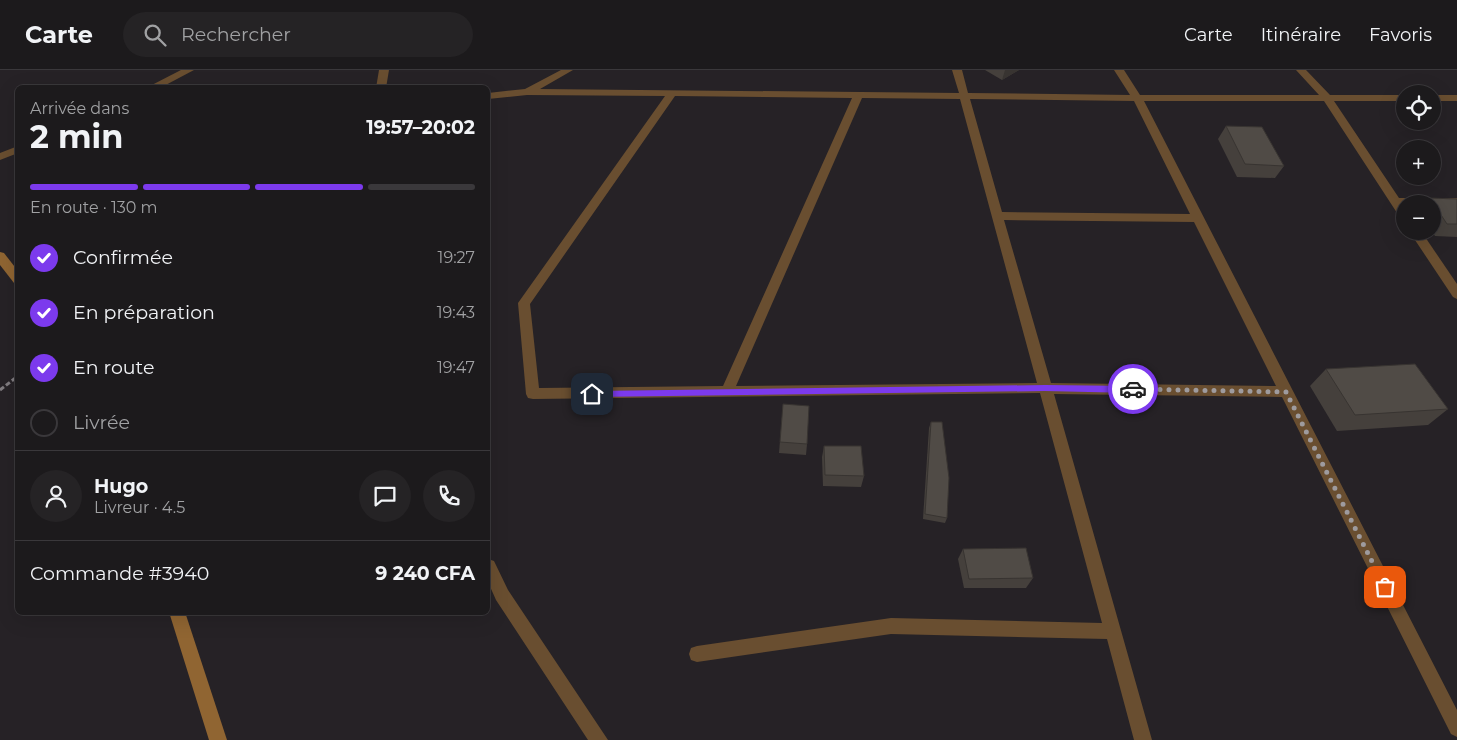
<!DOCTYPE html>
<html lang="fr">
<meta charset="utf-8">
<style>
:root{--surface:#1c1a1c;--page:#252325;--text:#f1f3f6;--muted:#a0a1a3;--line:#3a383b;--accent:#7c3aed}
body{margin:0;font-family:Montserrat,sans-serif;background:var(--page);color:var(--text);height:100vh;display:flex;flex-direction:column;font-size:19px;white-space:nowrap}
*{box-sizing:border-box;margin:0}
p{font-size:16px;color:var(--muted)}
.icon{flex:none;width:28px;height:28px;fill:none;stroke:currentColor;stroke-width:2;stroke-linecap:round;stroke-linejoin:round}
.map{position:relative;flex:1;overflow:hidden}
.sheet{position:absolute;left:15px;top:15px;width:475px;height:530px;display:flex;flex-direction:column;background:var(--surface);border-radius:8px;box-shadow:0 5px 20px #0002,0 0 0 1px var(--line)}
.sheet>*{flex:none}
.fabs{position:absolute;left:1396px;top:15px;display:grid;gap:10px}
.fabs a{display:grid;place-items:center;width:45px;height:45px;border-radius:50%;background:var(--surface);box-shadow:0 5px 20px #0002,0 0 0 1px var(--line);font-size:25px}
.pin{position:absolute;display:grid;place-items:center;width:42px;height:42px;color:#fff;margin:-21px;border-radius:10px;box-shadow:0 2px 8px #0006}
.courier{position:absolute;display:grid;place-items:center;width:50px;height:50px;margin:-25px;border:4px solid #7c3aed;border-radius:50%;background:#fff;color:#222;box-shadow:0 1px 6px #0007}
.overview em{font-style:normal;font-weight:700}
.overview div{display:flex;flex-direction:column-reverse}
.overview{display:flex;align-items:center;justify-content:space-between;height:85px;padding:0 15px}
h1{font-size:32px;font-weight:700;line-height:38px}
.bar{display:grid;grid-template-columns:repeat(4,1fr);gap:8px 5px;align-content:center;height:60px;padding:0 15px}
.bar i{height:6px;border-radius:4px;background:var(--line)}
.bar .current{background:var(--accent)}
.bar p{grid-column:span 4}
.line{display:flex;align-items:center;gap:12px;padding:0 15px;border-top:1px solid var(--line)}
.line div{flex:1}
.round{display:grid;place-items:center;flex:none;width:52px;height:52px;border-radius:26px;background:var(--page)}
ol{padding:0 15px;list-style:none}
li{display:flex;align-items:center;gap:15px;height:55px}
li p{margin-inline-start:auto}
li .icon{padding:5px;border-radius:50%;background:var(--accent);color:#fff;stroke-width:4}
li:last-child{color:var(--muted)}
li i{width:28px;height:28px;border:2px solid var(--line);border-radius:50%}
header{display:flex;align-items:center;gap:30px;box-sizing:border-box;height:70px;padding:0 25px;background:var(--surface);border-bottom:1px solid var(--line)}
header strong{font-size:24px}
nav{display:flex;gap:28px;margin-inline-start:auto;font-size:18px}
.search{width:350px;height:45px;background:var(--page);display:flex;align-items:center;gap:12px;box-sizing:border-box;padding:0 18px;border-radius:28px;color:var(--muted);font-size:19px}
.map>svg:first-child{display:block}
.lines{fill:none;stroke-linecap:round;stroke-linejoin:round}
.path{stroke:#807c80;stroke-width:3;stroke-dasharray:5 2.5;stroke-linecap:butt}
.minor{fill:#694e30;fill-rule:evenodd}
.tertiary{fill:#694e30;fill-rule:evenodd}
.secondary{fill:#906532;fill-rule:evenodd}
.wall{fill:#45403c}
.shaded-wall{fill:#383431}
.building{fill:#504b46;stroke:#383431}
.route{fill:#7c3aed}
.done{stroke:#9e9b9e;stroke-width:5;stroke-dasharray:0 9}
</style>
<header>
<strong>Carte</strong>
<div class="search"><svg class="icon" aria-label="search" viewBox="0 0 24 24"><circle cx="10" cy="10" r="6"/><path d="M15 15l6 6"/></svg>Rechercher</div>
<nav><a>Carte</a><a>Itinéraire</a><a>Favoris</a></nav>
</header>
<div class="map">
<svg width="1457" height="670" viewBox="0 0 1457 670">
<rect width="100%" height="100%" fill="#262226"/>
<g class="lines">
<path class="path" d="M0 320 18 306"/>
<g class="minor">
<path d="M379 0H389L386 18H376Z"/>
<path d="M561 0H573L540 19 959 23 952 0H962L968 23 1130 25 1114 0H1124L1140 25H1319L1296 0H1306L1330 25H1405V31H1334L1399 128H1457V136L1405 134V150L1401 149 1324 31H1144L1457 640V667L1451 664 1282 327 1054 324 1152 670H1134L1107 569 891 564 697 592 691 590 689 584 691 578 697 576 891 548 1102 553 1040 323 533 329 528 328 526 324 518 233 665 26 527 25 488 29V23L525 19ZM675 26 852 28 723 316 539 318 530 234ZM862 28 960 29 1037 313 736 316ZM970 29 1134 31 1190 144 1002 142ZM1004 150 1194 152 1276 316 1051 313Z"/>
<rect x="1432" y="25" width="25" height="6"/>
<path d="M1409 161H1421L1457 214V229L1453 227Z"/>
<path d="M488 489 494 491 508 520 608 670H588L496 530 488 512Z"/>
</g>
<g class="tertiary">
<path d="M181 0H194L160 18H146Z"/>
<path d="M18 76V83L0 90V83Z"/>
</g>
<g class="secondary">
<path d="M0 182 4 183 18 201V214L14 213 0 195Z"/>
<path d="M169 542H185L227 670H209Z"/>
</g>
</g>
<g class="wall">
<path d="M985 0H1019L1002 10Z"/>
<path d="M1226 56 1284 96 1275 108 1237 107 1218 69Z"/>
<path d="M1430 128 1457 129V167L1435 166 1432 161V134H1425Z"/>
<path d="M1326 299 1448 339 1428 355 1337 361 1310 316Z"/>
<path d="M783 334 807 374 806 385 779 383Z"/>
<path d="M931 352 947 448 945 453 923 449 929 358Z"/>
<path d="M824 376 864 406 861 417 823 416 822 387Z"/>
<path d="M963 479 1033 508 1026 518H964L958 489Z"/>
</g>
<path class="shaded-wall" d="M1005 0H1019L1002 10Z"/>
<g class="building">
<path d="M1226 56 1262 57 1284 96 1245 94Z"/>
<path d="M1430 128 1457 129V154H1447Z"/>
<path d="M1415 294 1448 339 1355 345 1326 299Z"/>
<path d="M783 334 809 336 807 374 780 372Z"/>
<path d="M931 352H942L949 408 947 448 925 444Z"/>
<path d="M824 376H861L864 406 825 405Z"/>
<path d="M1026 478 1033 508 969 509 963 479Z"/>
</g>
<path class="route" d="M1045 315 1133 316 1137 319 1133 323 1045 321 592 327 587 324 592 321Z"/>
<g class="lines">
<path class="done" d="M1133 319 1286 322 1385 517"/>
</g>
</svg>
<div class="fabs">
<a><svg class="icon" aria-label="locate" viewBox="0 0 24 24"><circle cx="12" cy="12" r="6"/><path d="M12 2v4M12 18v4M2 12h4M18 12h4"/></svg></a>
<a>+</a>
<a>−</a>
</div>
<div class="pin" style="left:1385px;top:517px;background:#ea580c"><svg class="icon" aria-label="bag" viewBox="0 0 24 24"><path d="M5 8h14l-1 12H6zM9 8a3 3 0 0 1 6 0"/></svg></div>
<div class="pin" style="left:592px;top:324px;background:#1f2937"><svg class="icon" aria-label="home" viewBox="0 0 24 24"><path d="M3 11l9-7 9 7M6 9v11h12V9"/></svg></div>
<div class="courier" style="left:1133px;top:319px"><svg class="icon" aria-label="car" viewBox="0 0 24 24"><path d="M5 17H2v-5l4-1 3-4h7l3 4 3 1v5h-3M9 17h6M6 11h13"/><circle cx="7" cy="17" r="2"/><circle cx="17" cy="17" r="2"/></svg></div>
<section class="sheet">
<div class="overview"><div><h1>2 min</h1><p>Arrivée dans</p></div><em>19:57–20:02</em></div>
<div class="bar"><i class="current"></i><i class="current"></i><i class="current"></i><i></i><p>En route · 130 m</p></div>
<ol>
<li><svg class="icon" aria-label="check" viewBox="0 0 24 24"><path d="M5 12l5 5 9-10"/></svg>Confirmée<p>19:27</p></li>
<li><svg class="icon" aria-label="check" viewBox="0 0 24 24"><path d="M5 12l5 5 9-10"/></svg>En préparation<p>19:43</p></li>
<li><svg class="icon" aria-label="check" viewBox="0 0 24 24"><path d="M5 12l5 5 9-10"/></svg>En route<p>19:47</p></li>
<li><i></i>Livrée</li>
</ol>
<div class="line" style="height:90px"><a class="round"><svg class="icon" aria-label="person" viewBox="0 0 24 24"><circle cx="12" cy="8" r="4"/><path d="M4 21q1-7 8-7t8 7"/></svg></a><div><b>Hugo</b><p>Livreur · 4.5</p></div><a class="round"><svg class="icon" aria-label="chat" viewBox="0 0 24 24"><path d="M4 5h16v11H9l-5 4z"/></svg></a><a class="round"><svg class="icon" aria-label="phone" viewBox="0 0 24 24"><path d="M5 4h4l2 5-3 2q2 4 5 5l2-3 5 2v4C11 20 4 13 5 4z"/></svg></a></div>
<div class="line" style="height:65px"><div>Commande #3940</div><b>9 240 CFA</b></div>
</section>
</div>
